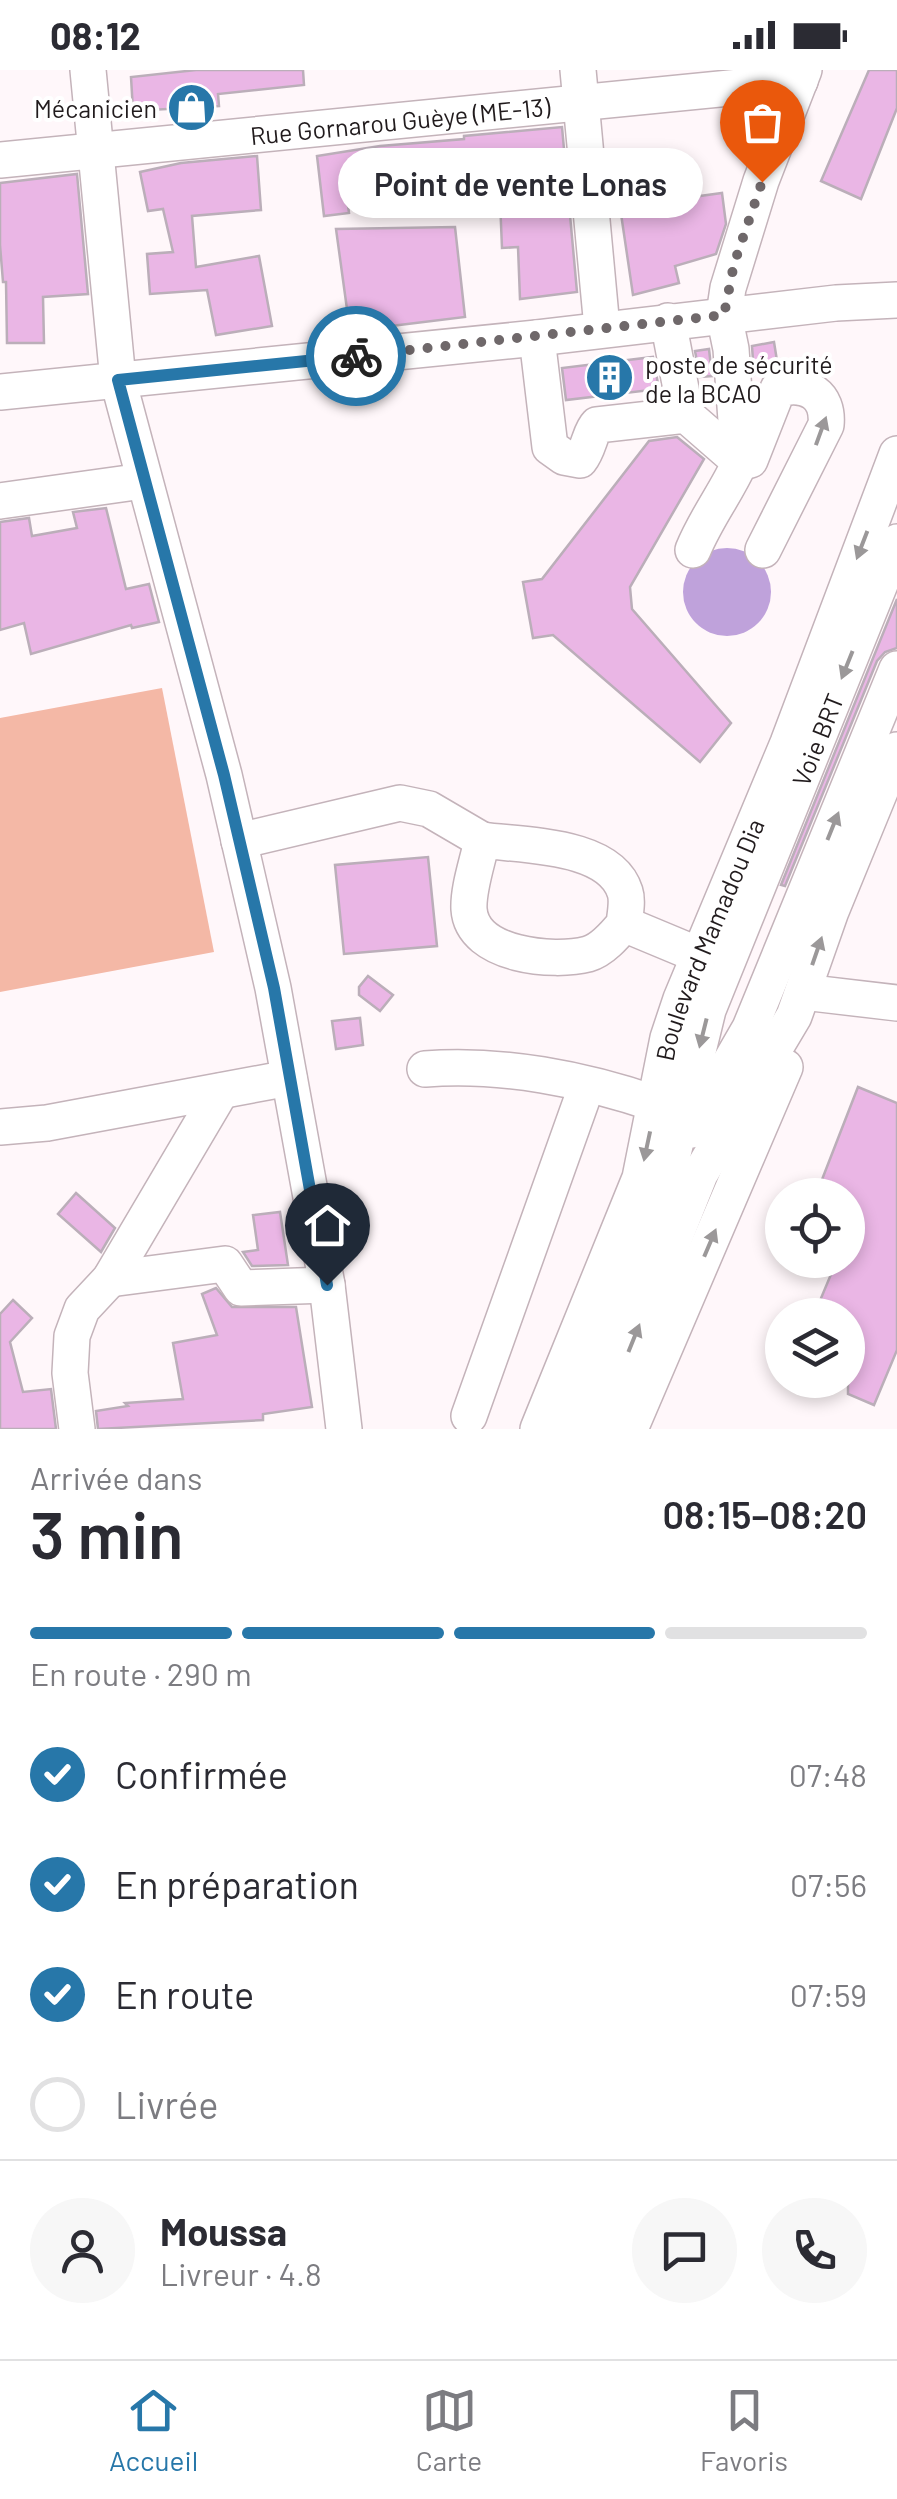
<!DOCTYPE html>
<html lang="fr">
<meta charset="utf-8">
<style>
:root{--surface:#fff;--page:#f7f7f7;--text:#2b2b33;--muted:#7c7c81;--line:#e1e1e2;--accent:#2777a9}
body{margin:0;font-family:Barlow,sans-serif;background:var(--page);color:var(--text);height:100vh;display:flex;flex-direction:column;font-size:38px;white-space:nowrap}
*{box-sizing:border-box;margin:0}
p{font-size:32px;color:var(--muted)}
.icon{flex:none;width:55px;height:55px;fill:none;stroke:currentColor;stroke-width:2;stroke-linecap:round;stroke-linejoin:round}
.map{position:relative;height:1359px;overflow:hidden}
.details{display:flex;flex-direction:column;background:var(--surface);flex:1}
.details>*{flex:none}
.buttons{position:absolute;left:765px;top:1108px;display:grid;gap:20px}
.buttons a{display:grid;place-items:center;width:100px;height:100px;border-radius:50%;background:var(--surface);box-shadow:0 5px 15px #0003;font-size:50px}
.pin{position:absolute;display:grid;place-items:center;width:85px;height:85px;color:#fff;margin:-102px -42px;border-radius:50% 50% 50% 0;rotate:-45deg;box-shadow:0 0 10px #0007}
.pin .icon{rotate:45deg}
.courier{position:absolute;display:grid;place-items:center;width:100px;height:100px;margin:-50px;border:8px solid #2777a9;border-radius:50%;background:#fff;color:#222;box-shadow:0 2px 12px #0007}
.bubble{position:absolute;height:70px;border-radius:35px;background:var(--surface);box-shadow:0 5px 15px #0003;font-size:32px;font-weight:600;line-height:70px;text-align:center}
.head em{font-style:normal;font-weight:600}
.head div{display:flex;flex-direction:column-reverse}
.head{display:flex;align-items:center;justify-content:space-between;height:170px;padding:0 30px}
h1{font-size:65px;font-weight:600;line-height:75px}
.bar{display:grid;grid-template-columns:repeat(4,1fr);gap:15px 10px;align-content:center;height:120px;padding:0 30px}
.bar i{height:12px;border-radius:8px;background:var(--line)}
.bar .on{background:var(--accent)}
.bar p{grid-column:span 4}
.line{display:flex;align-items:center;gap:25px;padding:0 30px;border-top:2px solid var(--line)}
.line div{flex:1}
.round{display:grid;place-items:center;flex:none;width:105px;height:105px;border-radius:52px;background:var(--page)}
ol{padding:0 30px;list-style:none}
li{display:flex;align-items:center;gap:30px;height:110px}
li p{margin-inline-start:auto}
li .icon{padding:10px;border-radius:50%;background:var(--accent);color:#fff;stroke-width:4}
li:last-child{color:var(--muted)}
li i{width:55px;height:55px;border:5px solid var(--line);border-radius:50%}
.status{display:flex;justify-content:space-between;align-items:center;height:70px;padding:0 50px;background:var(--surface);direction:ltr}
.status svg{height:28px;fill:currentColor}
.dock{display:flex;justify-content:space-around;align-items:center;height:140px;border-top:2px solid var(--line);background:var(--surface);font-size:28px;color:var(--muted)}
.dock a{display:grid;justify-items:center;gap:5px}
.dock .on{color:var(--accent)}
.map>svg:first-child{display:block}
.green{fill:#f4b8a6}
.water{fill:#bfa2db}
.building{fill:#eab6e5;stroke:#bbaeb9;stroke-width:2.5}
.lines{fill:none;stroke-linecap:round;stroke-linejoin:round}
.minor-casing{stroke:#c4b3ba;stroke-width:38}
.minor{stroke:#fff;stroke-width:35}
.oneway{fill:#9b9899}
.done{stroke:#6f686a;stroke-width:10;stroke-dasharray:0 18}
.route{stroke:#2777a9;stroke-width:12}
.labels{text-anchor:middle;dominant-baseline:central;stroke-width:8;stroke-linejoin:round;paint-order:stroke}
.poi-label{font-size:25px;fill:#211b1d;stroke:#fff;text-anchor:end}
.street-label{font-size:25px;fill:#211b1d;stroke:#fff}
</style>
<div class="status"><b>08:12</b><svg viewBox="0 0 49 12"><path d="M0 12V9h3v3zM5 12V6h3v6zM10 12V3h3v9zM15 12V0h3v12zM26 1h20v11H26zM47 4h2v5h-2z"/></svg></div>
<div class="map">
<svg width="897" height="1359" viewBox="0 0 897 1359">
<rect width="100%" height="100%" fill="#fff7fa"/>
<path class="green" d="M162 618 214 882 0 922V648Z"/>
<circle class="water" cx="727" cy="522" r="44"/>
<g class="building">
<path d="M196 0H303L304 15 218 24 219 36 133 41 131 7Z"/>
<path d="M869 0H897V38L861 129 821 111Z"/>
<path d="M562 57 577 222 520 229 518 177 502 178 500 130 470 132 468 110 346 120 349 143 324 146 317 86 380 76 464 69V66Z"/>
<path d="M257 86 261 140 192 146 196 197 259 186 272 256 216 265 207 220 150 224 147 184 173 182 163 139 148 141 140 102 181 93Z"/>
<path d="M77 104 88 224 43 227 44 273H7L6 212H3L0 175V113Z"/>
<path d="M722 123 726 154 716 184 675 196 679 213 633 225 620 137Z"/>
<path d="M455 157 465 247 350 261 336 159Z"/>
<path d="M774 272 778 297 754 305 752 276Z"/>
<path d="M709 279 712 306 700 307 695 281Z"/>
<path d="M653 287 659 319 566 330 562 298Z"/>
<path d="M677 367 704 389 630 517 632 539 731 653 700 692 553 565 533 568 523 512 542 509 649 371Z"/>
<path d="M106 438 126 519 149 514 159 552 132 558 131 555 31 584 24 553 0 560V452L29 448 32 466 77 458 73 442Z"/>
<path d="M897 529V578L885 582 877 591 785 816 781 815Z"/>
<path d="M428 787 437 876 344 884 335 795Z"/>
<path d="M368 906 393 925 380 941 359 925V917Z"/>
<path d="M360 948 363 975 336 979 332 951Z"/>
<path d="M858 1017 897 1033V1280L874 1335 848 1324V1245H814L837 1190H848V1125H816Z"/>
<path d="M76 1123 115 1158 101 1182 58 1144Z"/>
<path d="M280 1142 288 1195 252 1196 243 1182 258 1180 253 1145Z"/>
<path d="M216 1218 232 1237H296L312 1337 263 1344V1350L98 1359 96 1341 128 1336 125 1333 183 1329 173 1273 217 1265 202 1224Z"/>
<path d="M13 1230 32 1248 10 1272 23 1322 51 1319 56 1359H0V1244Z"/>
</g>
<g class="lines">
<defs>
<g id="minor">
<path d="M88 0 118 310 224 705 273 918 327 1215 344 1359"/>
<path d="M578 0 602 258"/>
<path id="s1" d="M0 90 800 11"/>
<path d="M668 251 686 345"/>
<path d="M537 268 550 377 564 387 580 390C589 379 590 362 597 355L686 345 740 392C726 423 706 448 693 480"/>
<path d="M0 322 537 268 836 233 897 230"/>
<path d="M733 386 738 379 731 279 724 245 728 218 761 111 804 0"/>
<path d="M740 392 750 390 778 319C807 311 829 325 826 355L763 480"/>
<path d="M0 431 143 411"/>
<path d="M482 770C524 776 610 774 625 822 628 831 625 845 624 854 615 865 602 880 588 884 554 893 472 886 469 839 468 818 478 791 482 770Z"/>
<path d="M239 771 400 733 429 739 482 770"/>
<path d="M624 854 720 894"/>
<path d="M803 922 897 933"/>
<path d="M425 999C501 993 584 1009 656 1034"/>
<path d="M0 1057 47 1053 289 1008"/>
<path d="M691 1060 750 958 897 599"/>
<path d="M110 1209 225 1194 241 1218 327 1215"/>
<path d="M469 1346 587 1015"/>
<path d="M77 1359 70 1303 72 1266 82 1239 110 1209 221 1021"/>
<path id="s2" d="M538 1359 640 1108 668 968 681 929 788 673 897 384"/>
<path id="s3" d="M566 1359 670 1096 708 940 897 472"/>
<path d="M598 1359 700 1104 794 946 831 841 897 680"/>
<path d="M630 1359 785 997"/>
</g>
</defs>
<use href="#minor" class="minor-casing"/>
<use href="#minor" class="minor"/>
</g>
<defs><path id="oneway-solid" d="M-6-.8H1V-3.2L6.5 0L1 3.2V.8H-6Z" transform="scale(2.5)"/></defs>
<g class="oneway">
<use href="#oneway-solid" transform="translate(821 361) rotate(-70)"/>
<use href="#oneway-solid" transform="translate(862 475) rotate(111)"/>
<use href="#oneway-solid" transform="translate(847 595) rotate(112)"/>
<use href="#oneway-solid" transform="translate(833 756) rotate(-68)"/>
<use href="#oneway-solid" transform="translate(817 881) rotate(-71)"/>
<use href="#oneway-solid" transform="translate(703 963) rotate(104)"/>
<use href="#oneway-solid" transform="translate(647 1076) rotate(102)"/>
<use href="#oneway-solid" transform="translate(710 1173) rotate(-67)"/>
<use href="#oneway-solid" transform="translate(634 1268) rotate(-68)"/>
</g>
<g class="lines">
<path class="done" d="M356 286 724 245 734 194 762 112"/>
<path class="route" d="M327 1215 274 918 224 705 118 310 356 286"/>
</g>
<defs>
<symbol id="shop-disc" viewBox="-11 -11 22 22"><circle r="9.5" fill="#2777a9" stroke="#fff"/><path d="M-5-2.5h2.3a2.7 3.5 0 0 1 5.4 0H5L5.5 6h-11ZM-1.5-2.5h3a1.5 2.3 0 0 0-3 0Z" fill="#fff"/></symbol>
<symbol id="building-disc" viewBox="-11 -11 22 22"><circle r="9.5" fill="#2777a9" stroke="#fff"/><path d="M-4-6H4V6H1V3H-1V6H-4ZM-2.5-4.3h1.7v1.8h-1.7ZM.8-4.3h1.7v1.8H.8ZM-2.5-1h1.7V.8h-1.7ZM.8-1h1.7V.8H.8Z" fill="#fff"/></symbol>
</defs>
<g fill-rule="evenodd">
<use href="#shop-disc" x="164" y="10" width="55" height="55"/>
<use href="#building-disc" x="582" y="280" width="55" height="55"/>
</g>
<g class="labels">
<g class="poi-label">
<text x="157" y="38">Mécanicien</text>
<text x="645" y="294" text-anchor="start">poste de sécurité<tspan x="645" dy="29">de la BCAO</tspan></text>
</g>
<g class="street-label">
<text stroke="none"><textPath href="#s1" startOffset="402">Rue Gornarou Guèye (ME-13)</textPath></text>
<text stroke="none"><textPath href="#s3" startOffset="735">Voie BRT</textPath></text>
<text stroke="none"><textPath href="#s2" startOffset="520">Boulevard Mamadou Dia</textPath></text>
</g>
</g>
</svg>
<div class="buttons">
<a><svg class="icon" aria-label="locate" viewBox="0 0 24 24"><circle cx="12" cy="12" r="6"/><path d="M12 2v4M12 18v4M2 12h4M18 12h4"/></svg></a>
<a><svg class="icon" aria-label="layers" viewBox="0 0 24 24"><path d="M12 4l9 5-9 5-9-5zM3 14l9 5 9-5"/></svg></a>
</div>
<div class="pin" style="left:762px;top:112px;background:#ea580c"><svg class="icon" aria-label="bag" viewBox="0 0 24 24"><path d="M5 8h14l-1 12H6zM9 8a3 3 0 0 1 6 0"/></svg></div>
<div class="pin" style="left:327px;top:1215px;background:#1f2937"><svg class="icon" aria-label="home" viewBox="0 0 24 24"><path d="M3 11l9-7 9 7M6 9v11h12V9"/></svg></div>
<div class="courier" style="left:356px;top:286px"><svg class="icon" aria-label="bike" viewBox="0 0 24 24"><circle cx="6" cy="16" r="4"/><circle cx="18" cy="16" r="4"/><path d="M6 16l4-8h5l3 8M10 8l3 8H6M13 5h3"/></svg></div>
<div class="bubble" style="left:338px;top:78px;width:365px">Point de vente Lonas</div>
</div>
<section class="details">
<div class="head"><div><h1>3 min</h1><p>Arrivée dans</p></div><em>08:15–08:20</em></div>
<div class="bar"><i class="on"></i><i class="on"></i><i class="on"></i><i></i><p>En route · 290 m</p></div>
<ol>
<li><svg class="icon" aria-label="check" viewBox="0 0 24 24"><path d="M5 12l5 5 9-10"/></svg>Confirmée<p>07:48</p></li>
<li><svg class="icon" aria-label="check" viewBox="0 0 24 24"><path d="M5 12l5 5 9-10"/></svg>En préparation<p>07:56</p></li>
<li><svg class="icon" aria-label="check" viewBox="0 0 24 24"><path d="M5 12l5 5 9-10"/></svg>En route<p>07:59</p></li>
<li><i></i>Livrée</li>
</ol>
<div class="line" style="height:180px"><a class="round"><svg class="icon" aria-label="person" viewBox="0 0 24 24"><circle cx="12" cy="8" r="4"/><path d="M4 21q1-7 8-7t8 7"/></svg></a><div><b>Moussa</b><p>Livreur · 4.8</p></div><a class="round"><svg class="icon" aria-label="chat" viewBox="0 0 24 24"><path d="M4 5h16v11H9l-5 4z"/></svg></a><a class="round"><svg class="icon" aria-label="phone" viewBox="0 0 24 24"><path d="M5 4h4l2 5-3 2q2 4 5 5l2-3 5 2v4C11 20 4 13 5 4z"/></svg></a></div>
</section>
<nav class="dock">
<a class="on"><svg class="icon" aria-label="home" viewBox="0 0 24 24"><path d="M3 11l9-7 9 7M6 9v11h12V9"/></svg>Accueil</a>
<a><svg class="icon" aria-label="map" viewBox="0 0 24 24"><path d="M3 6l6-2 6 2 6-2v14l-6 2-6-2-6 2zM9 4v14M15 6v14"/></svg>Carte</a>
<a><svg class="icon" aria-label="saved" viewBox="0 0 24 24"><path d="M7 4h10v16l-5-4-5 4z"/></svg>Favoris</a>
</nav>
